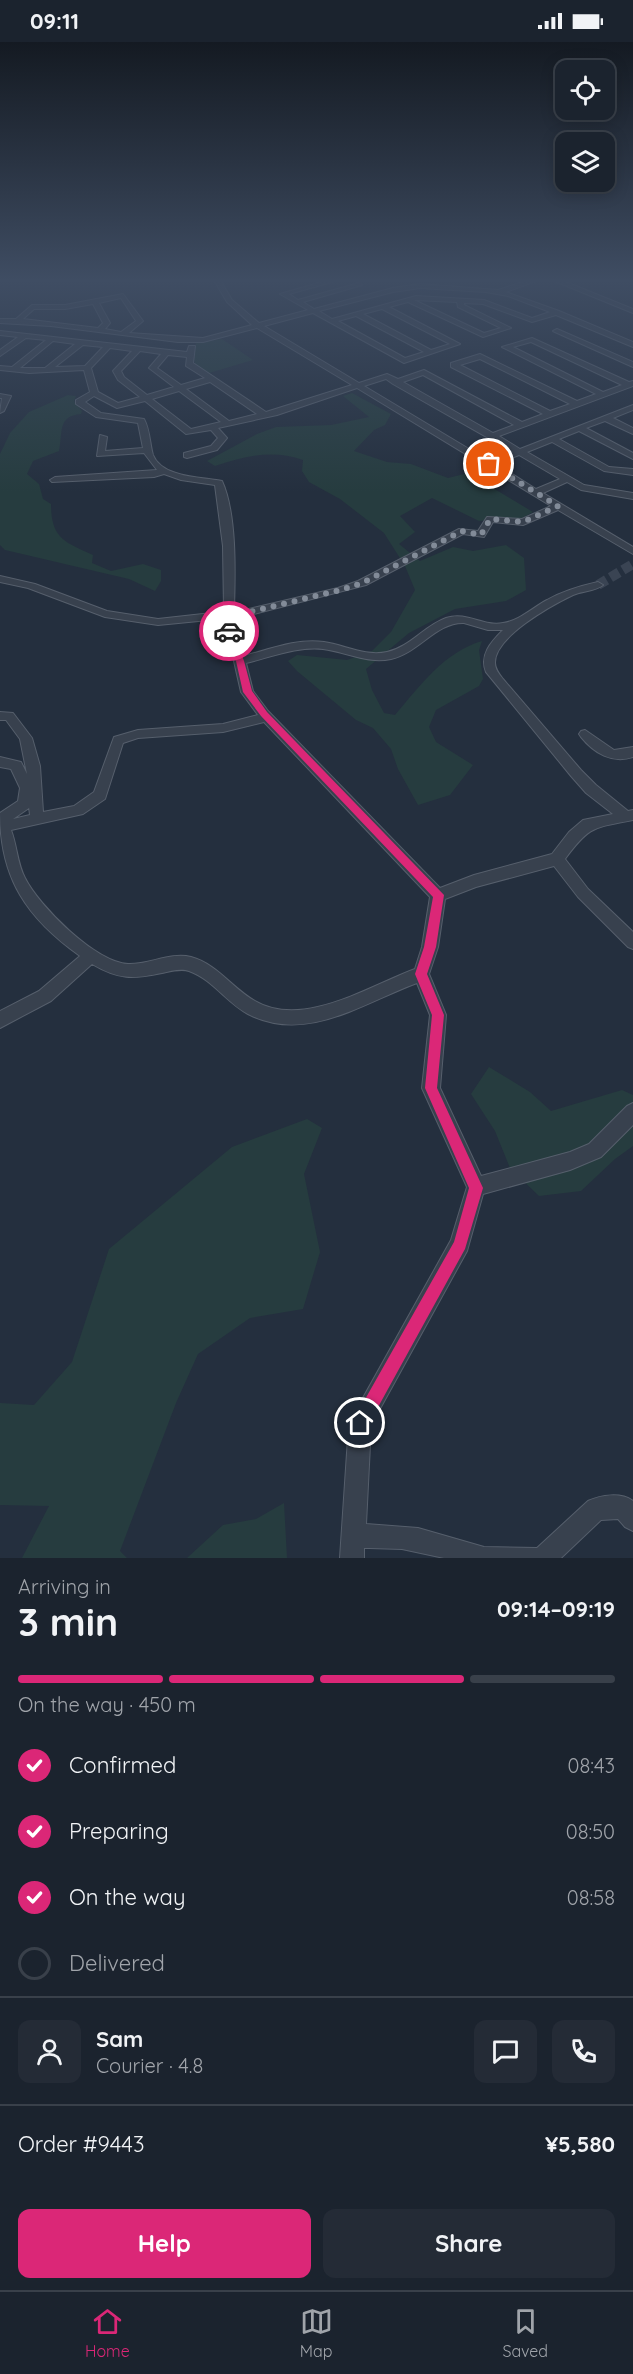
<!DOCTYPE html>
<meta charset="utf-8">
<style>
:root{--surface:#1b232e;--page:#242b36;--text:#f1f3f6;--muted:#a0a4aa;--line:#39404a;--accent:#db2777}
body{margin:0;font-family:Quicksand,sans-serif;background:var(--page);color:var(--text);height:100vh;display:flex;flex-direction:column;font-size:22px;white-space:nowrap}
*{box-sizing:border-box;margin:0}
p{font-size:20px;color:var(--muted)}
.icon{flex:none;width:33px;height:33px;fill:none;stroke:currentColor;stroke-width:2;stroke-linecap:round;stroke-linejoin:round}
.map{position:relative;height:1516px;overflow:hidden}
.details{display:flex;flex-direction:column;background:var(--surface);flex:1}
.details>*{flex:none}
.controls{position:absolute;left:555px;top:18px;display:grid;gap:12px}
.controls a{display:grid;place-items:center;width:60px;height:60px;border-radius:12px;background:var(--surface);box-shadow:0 3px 15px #0003,0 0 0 2px var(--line);font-size:30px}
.pin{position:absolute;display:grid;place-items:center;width:51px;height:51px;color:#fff;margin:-26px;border:3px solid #fff;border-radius:50%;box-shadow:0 2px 6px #0007}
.courier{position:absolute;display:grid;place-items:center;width:60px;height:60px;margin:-30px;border:4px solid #db2777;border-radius:50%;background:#fff;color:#222;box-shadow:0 2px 8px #0007}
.summary em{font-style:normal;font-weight:700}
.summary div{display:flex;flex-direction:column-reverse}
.summary{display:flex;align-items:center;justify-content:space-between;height:102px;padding:0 18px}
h1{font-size:39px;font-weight:700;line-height:45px}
.bar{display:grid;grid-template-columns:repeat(4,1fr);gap:9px 6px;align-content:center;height:72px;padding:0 18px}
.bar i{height:8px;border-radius:4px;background:var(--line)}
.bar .selected{background:var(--accent)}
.bar p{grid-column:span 4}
.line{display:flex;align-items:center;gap:15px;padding:0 18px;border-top:2px solid var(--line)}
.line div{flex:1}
.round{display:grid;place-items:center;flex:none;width:63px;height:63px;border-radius:12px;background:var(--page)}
ol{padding:0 18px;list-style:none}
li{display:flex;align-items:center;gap:18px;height:66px}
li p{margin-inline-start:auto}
li .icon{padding:6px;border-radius:50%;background:var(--accent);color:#fff;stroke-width:4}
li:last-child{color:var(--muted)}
li i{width:33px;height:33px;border:3px solid var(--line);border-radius:50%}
.cta{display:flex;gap:12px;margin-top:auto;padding:12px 18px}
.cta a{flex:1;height:69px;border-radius:12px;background:var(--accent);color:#fff;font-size:24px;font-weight:700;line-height:69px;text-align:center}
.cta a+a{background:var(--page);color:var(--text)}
.status{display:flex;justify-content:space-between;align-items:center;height:42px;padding:0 30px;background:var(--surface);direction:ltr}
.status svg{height:16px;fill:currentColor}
.tabs{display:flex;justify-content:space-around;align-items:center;height:84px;border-top:2px solid var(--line);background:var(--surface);font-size:16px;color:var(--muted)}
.tabs a{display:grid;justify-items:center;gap:3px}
.tabs .selected{color:var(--accent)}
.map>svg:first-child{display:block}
.green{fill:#263c3f}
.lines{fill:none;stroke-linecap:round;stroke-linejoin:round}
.minor-tunnel{stroke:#3a4453;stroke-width:10;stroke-dasharray:10 4.5;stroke-linecap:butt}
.minor-casing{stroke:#565f6c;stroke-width:2}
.minor{fill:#38414e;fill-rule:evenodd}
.route{fill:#db2777}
.done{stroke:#828b98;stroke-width:6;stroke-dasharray:0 10.8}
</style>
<div class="status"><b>09:11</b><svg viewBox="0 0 49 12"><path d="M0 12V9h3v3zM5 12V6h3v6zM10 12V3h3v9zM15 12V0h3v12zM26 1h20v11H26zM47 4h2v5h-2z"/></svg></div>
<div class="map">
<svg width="633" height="1516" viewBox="0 0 633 1516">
<rect width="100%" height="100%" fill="#242f3e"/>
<g class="green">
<path d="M222 297 253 318 209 331 195 322 194 316 196 301Z"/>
<path d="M352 351 391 372 385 383 374 388 354 409 387 420 411 422 448 436 468 431 533 470 522 476 479 479 432 456 400 474 415 490 399 502 420 519 453 505 473 509 506 503 524 516 526 548 506 559 455 567 409 591 366 627 372 648 384 671 395 673C420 644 444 610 482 599L479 608 483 637 479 644 436 668 429 685 436 700 473 723 450 753 418 763 398 727 391 707 373 686 356 678 297 629 288 619 297 613 347 618 372 609 391 590 415 548 405 524 384 491 340 457 309 440 302 429 303 418C273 407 244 414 215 424L207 419 257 392 276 385 331 383 369 375 343 354Z"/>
<path d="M68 353 76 354 74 359 82 369 81 372C57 374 63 391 59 409L33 419 27 432 39 442 43 457 51 462C51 497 65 500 93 513L92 521 111 529 143 522 161 528V539L155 549 129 537 5 508 0 503V412L10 391 29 370Z"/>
<path d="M489 1025 530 1050 551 1069 622 1048 633 1053V1104L615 1117 581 1149 539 1154 510 1126 495 1089 471 1052Z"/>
<path d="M307 1077 322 1086 304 1132 320 1210 303 1267 250 1276 198 1312 176 1361 120 1509 127 1516H22L49 1464 0 1463V1361L34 1363 72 1320 109 1207 232 1105Z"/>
<path d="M284 1461 287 1516H187L223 1483 256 1477Z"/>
</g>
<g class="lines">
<path class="minor-tunnel" d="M598 543 633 522"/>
<defs>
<g id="minor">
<path d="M214 238H220L232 258 259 281 308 268 280 252 329 238H339L289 252 298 258 359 241 362 243 303 260 314 267 393 246 420 242 498 248 529 238H539L506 250 559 269 633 300V305L556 273 532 280 483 262 464 261V263L511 286 483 295 408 260 389 265 460 302 404 321 313 271 264 284 359 341 387 332 398 337 424 328 522 380 543 372 451 325V321L480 312 577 359 596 352 502 305 532 296 629 340 633 339V344L499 394 520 407 633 363V368L613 376 633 386V392L605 379 586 386 633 411V417L579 389 559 397 609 425 633 427V433L604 429 552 400 527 410 584 443 633 451V457L581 448 567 440 543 451 633 505V512L558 468 523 483 493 480 484 495 463 492 366 543 231 578 244 614C270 607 298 596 324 600 345 603 365 615 387 610 410 605 424 584 446 576 467 569 483 585 503 581 519 579 532 566 547 558 563 549 580 544 598 540L603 543C596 549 582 549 573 553 552 563 494 595 495 621 495 627 499 632 503 637L581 728 596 743 628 769 633 768V778C594 786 590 783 565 817L588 847 633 890V907L628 905 578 855 554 824 476 845 445 857 438 905 429 932 446 973 440 1046 481 1134 570 1110 589 1102 627 1064 633 1061V1083L601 1115 570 1128 483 1152 467 1209 371 1383 366 1482 418 1486 484 1505 537 1506 588 1459C601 1453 621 1450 633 1459V1489L625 1485 618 1477 601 1478 561 1516H444L402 1507 369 1506H364V1516H340L349 1381 451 1198 467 1145 422 1046 430 973 417 941C363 961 306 1002 248 972 227 961 212 937 189 929 181 926 171 929 162 931 133 937 119 938 92 922L51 959 0 986V969L39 949 80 914C27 876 0 837 0 771L18 759 20 746 11 727 0 725V715L21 720 27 732 20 697 6 678H0V670L13 671 32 696 40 724 43 770 74 764 94 750 114 695 138 688 223 682 258 673 241 650 234 619 219 577 158 583 105 575 28 546 0 540V534L35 542 107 569 158 577 221 570 224 567 223 504 215 443 181 438 164 432 154 435 52 440 50 438 55 435 157 428 144 411 97 414 100 393 107 395 105 409 143 406 138 381 96 375 76 362V358L90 350 84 328 29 331 0 328V324L12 325 46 298 26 296 0 314V308L18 295 0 293V289L187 310 189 304H195L193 321 266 370 352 343 257 286 203 300H178L51 284 0 281V277H16L32 263H65L123 252 143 279 129 291 203 296 252 283 227 260ZM420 246 486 250 508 254 550 270 532 276 484 258 416 254 332 277 319 269 393 250ZM121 256 136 279 121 290 105 287 110 281 99 261ZM414 258 457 260 458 265 501 286 484 291ZM93 262 103 281 98 286 23 277 34 267H65ZM382 267 450 302 431 308 363 272ZM356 274 424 310 405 316 338 279ZM53 299 75 302 45 326H20ZM531 300 622 343 603 350 513 305ZM83 303 103 305 85 324 55 325ZM110 306 132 309 113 329 118 338 140 355 118 361 98 350 91 326ZM140 309 161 312 149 326 174 345 147 353 124 335 121 329ZM168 313 187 315 186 324 205 336 181 343 157 326ZM480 317 570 362 550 369 460 323ZM423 333 514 383 493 391 403 340ZM386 337 393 342 513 410 489 419 364 344ZM210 340 257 372 229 379 186 347ZM357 346 551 464 522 477 487 475 478 489 459 487 358 539 338 546 232 571 234 567C235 531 237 472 222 439 203 435 162 436 153 413 150 403 150 388 144 377L101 371 85 360 94 354 117 366 145 359 186 392 211 388 218 396 211 404 184 411V415L187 416 217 408 227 396 218 386 277 373ZM179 349 221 380 191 387 152 357ZM519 413 560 437 536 447 496 422ZM464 581 488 588H503C491 600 479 613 486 630L571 734 586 751 613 772 583 778 569 790 552 812 474 833 440 846 268 669 253 649 246 621C271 615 298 604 323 607 347 610 367 622 391 617 419 611 436 580 464 581ZM264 680 430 855 422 905 415 927C369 944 303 987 255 959 232 946 217 922 191 915 170 910 149 923 128 922 95 920 39 864 25 836 17 821 17 803 11 788L83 772 105 757 123 701 138 696 223 690ZM29 765 30 773 13 777 29 766Z"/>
<path d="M552 238H561L633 267V271Z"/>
<path d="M557 287 633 320V325L555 290 553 289Z"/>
<path d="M0 352 11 354 4 369 0 371 2 356H0Z"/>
<path d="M585 688 614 708 633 705V715C612 722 594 711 581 695L579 692 581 689Z"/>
</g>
</defs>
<use href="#minor" class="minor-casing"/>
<use href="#minor" class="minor"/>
</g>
<linearGradient id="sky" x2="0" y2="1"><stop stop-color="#141a22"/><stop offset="0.53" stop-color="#3f4d63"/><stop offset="1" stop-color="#3f4d63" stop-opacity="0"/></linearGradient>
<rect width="633" height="450" fill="url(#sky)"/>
<path class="route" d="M229 587 233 589 244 619 252 649 267 670 444 853 436 905 427 932 444 973 437 1046 483 1146 465 1207 366 1387 360 1389 355 1387 352 1381 355 1375 454 1200 469 1146 425 1046 432 973 415 932 424 905 433 855 261 674 243 650 236 619 225 589Z"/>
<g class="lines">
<path class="done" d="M229 589 224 576 341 548 362 541 462 489 481 493 490 477 523 480 558 464 489 422"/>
</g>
</svg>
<div class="controls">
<a><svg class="icon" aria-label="locate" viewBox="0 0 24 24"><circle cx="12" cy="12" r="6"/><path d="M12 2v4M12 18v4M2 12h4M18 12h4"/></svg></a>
<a><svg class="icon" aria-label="layers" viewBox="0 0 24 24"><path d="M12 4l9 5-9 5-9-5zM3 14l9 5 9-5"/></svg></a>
</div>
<div class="pin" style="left:489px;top:422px;background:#ea580c"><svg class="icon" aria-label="bag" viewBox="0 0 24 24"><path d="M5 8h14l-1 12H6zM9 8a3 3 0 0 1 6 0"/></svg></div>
<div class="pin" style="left:360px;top:1381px;background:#1f2937"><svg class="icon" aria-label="home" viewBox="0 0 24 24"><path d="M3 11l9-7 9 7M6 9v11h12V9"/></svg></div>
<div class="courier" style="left:229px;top:589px"><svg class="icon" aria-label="car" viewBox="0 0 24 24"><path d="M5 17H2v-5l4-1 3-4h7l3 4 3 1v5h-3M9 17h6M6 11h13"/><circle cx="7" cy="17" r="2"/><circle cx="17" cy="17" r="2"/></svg></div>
</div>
<section class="details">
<div class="summary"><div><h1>3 min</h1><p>Arriving in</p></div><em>09:14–09:19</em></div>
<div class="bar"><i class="selected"></i><i class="selected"></i><i class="selected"></i><i></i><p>On the way · 450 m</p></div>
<ol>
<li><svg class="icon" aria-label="check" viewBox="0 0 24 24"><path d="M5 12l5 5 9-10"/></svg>Confirmed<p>08:43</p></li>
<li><svg class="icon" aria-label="check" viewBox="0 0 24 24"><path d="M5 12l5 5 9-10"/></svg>Preparing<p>08:50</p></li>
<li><svg class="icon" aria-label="check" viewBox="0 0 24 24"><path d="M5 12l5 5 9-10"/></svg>On the way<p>08:58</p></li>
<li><i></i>Delivered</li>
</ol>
<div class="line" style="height:108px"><a class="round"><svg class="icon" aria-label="person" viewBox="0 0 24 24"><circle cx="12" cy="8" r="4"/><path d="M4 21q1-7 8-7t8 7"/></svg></a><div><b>Sam</b><p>Courier · 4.8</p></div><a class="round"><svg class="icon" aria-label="chat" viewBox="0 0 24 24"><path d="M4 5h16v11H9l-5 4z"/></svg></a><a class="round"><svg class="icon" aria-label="phone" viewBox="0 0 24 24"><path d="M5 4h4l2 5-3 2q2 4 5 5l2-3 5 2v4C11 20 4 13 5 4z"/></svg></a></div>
<div class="line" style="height:78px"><div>Order #9443</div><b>¥5,580</b></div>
<div class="cta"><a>Help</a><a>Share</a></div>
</section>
<nav class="tabs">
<a class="selected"><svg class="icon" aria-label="home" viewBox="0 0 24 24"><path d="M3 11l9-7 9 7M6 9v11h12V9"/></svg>Home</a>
<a><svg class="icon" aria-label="map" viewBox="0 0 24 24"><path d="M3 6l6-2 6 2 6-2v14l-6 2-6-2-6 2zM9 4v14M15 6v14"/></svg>Map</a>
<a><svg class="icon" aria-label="saved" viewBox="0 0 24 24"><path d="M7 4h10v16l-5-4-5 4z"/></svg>Saved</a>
</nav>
